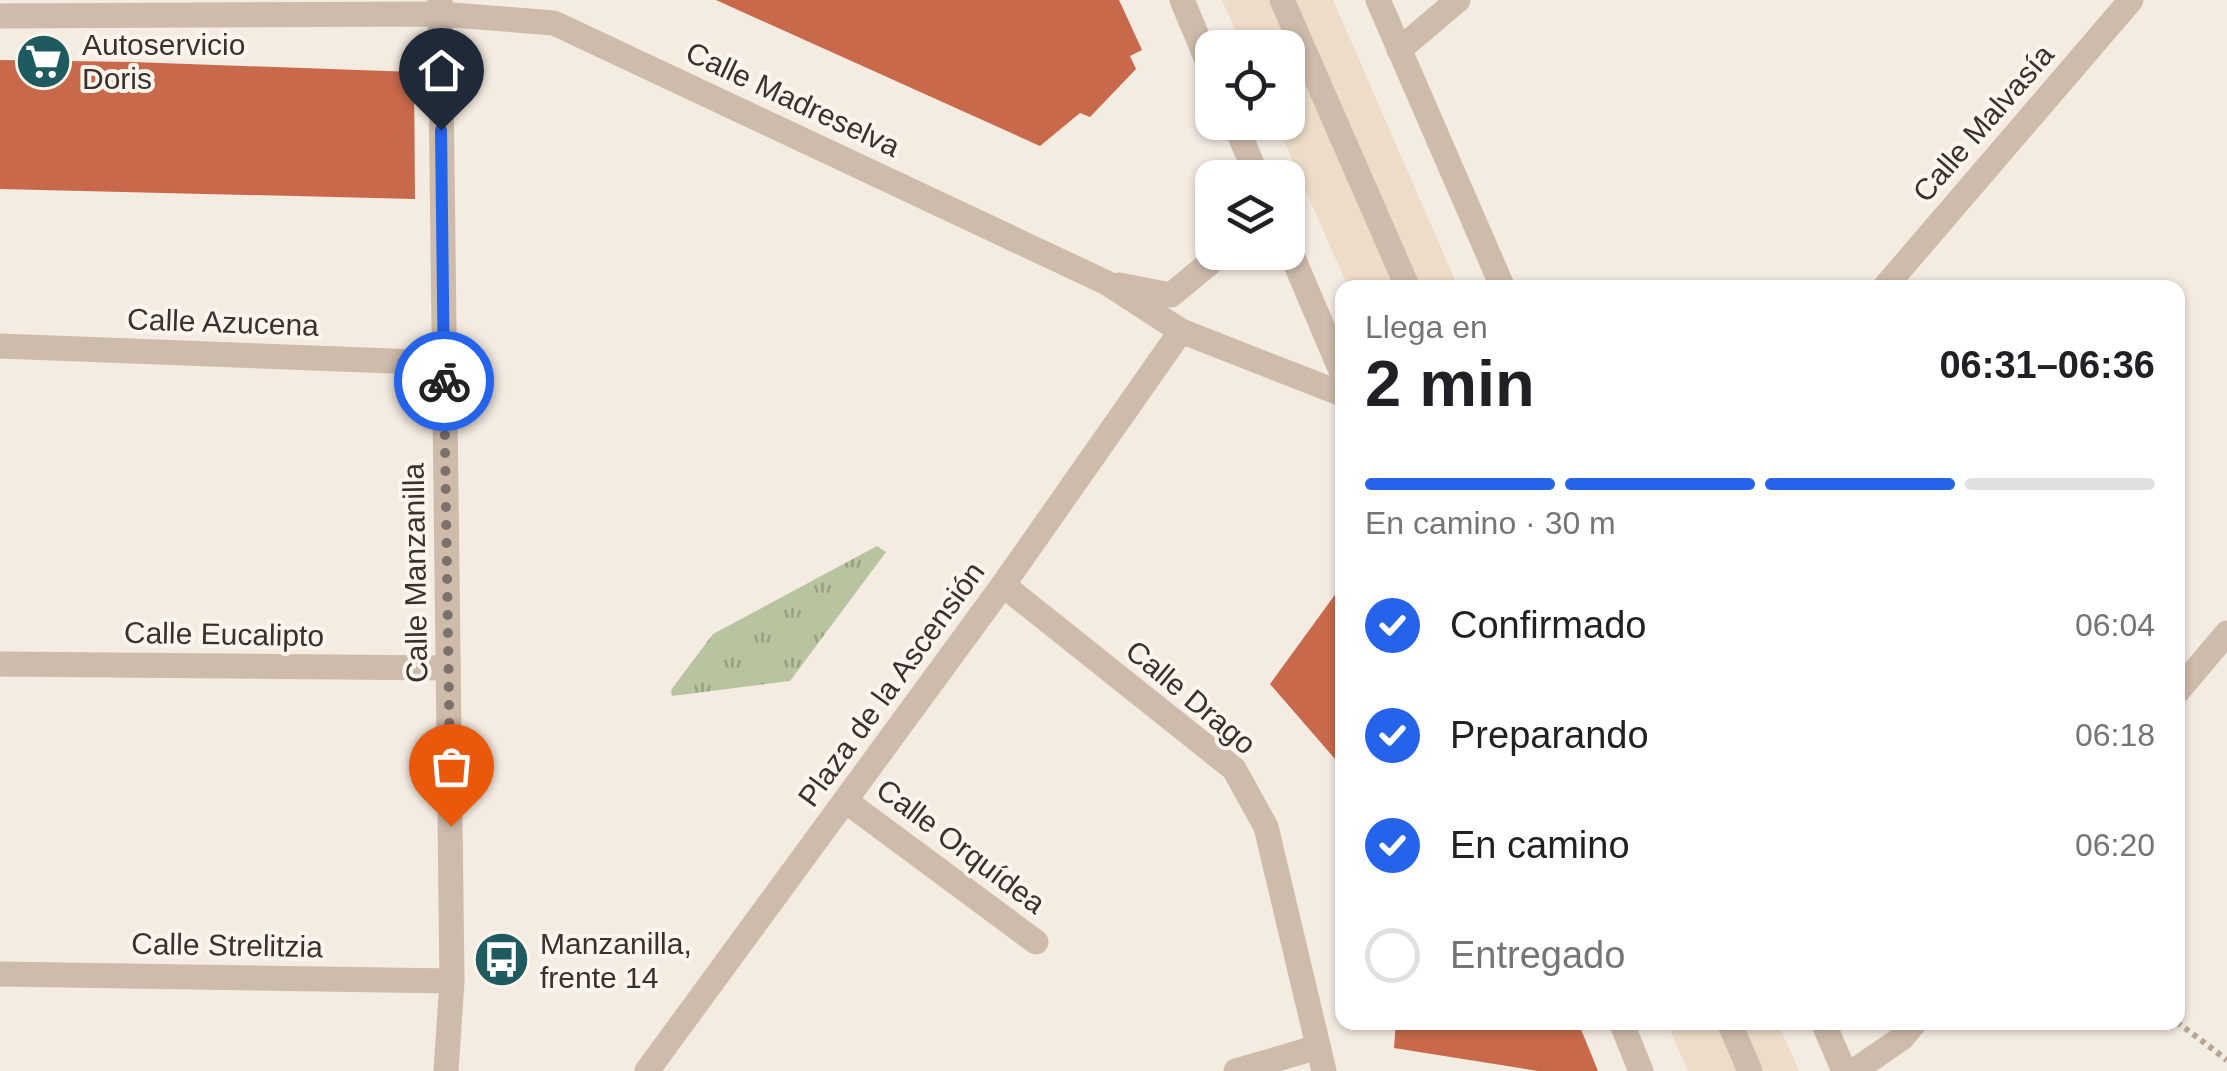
<!DOCTYPE html>
<html lang="es">
<meta charset="utf-8">
<style>
:root{--surface:#fff;--page:#f2f2f2;--text:#202124;--muted:#757577;--line:#e0e0e0;--accent:#2563eb}
body{margin:0;font-family:Helvetica,sans-serif;background:var(--page);color:var(--text);height:100vh;display:flex;flex-direction:column;font-size:38px;white-space:nowrap}
*{box-sizing:border-box;margin:0}
p{font-size:32px;color:var(--muted)}
.icon{flex:none;width:55px;height:55px;fill:none;stroke:currentColor;stroke-width:2;stroke-linecap:round;stroke-linejoin:round}
.map{position:relative;flex:1;overflow:hidden}
.details{position:absolute;left:1335px;top:280px;width:850px;height:750px;display:flex;flex-direction:column;background:var(--surface);border-radius:20px;box-shadow:0 2px 8px #0004}
.details>*{flex:none}
.controls{position:absolute;left:1195px;top:30px;display:grid;gap:20px}
.controls a{display:grid;place-items:center;width:110px;height:110px;border-radius:20px;background:var(--surface);box-shadow:0 2px 8px #0004;font-size:50px}
.pin{position:absolute;display:grid;place-items:center;width:85px;height:85px;color:#fff;margin:-102px -42px;border-radius:50% 50% 50% 0;rotate:-45deg;box-shadow:0 0 10px #0007}
.pin .icon{rotate:45deg}
.courier{position:absolute;display:grid;place-items:center;width:100px;height:100px;margin:-50px;border:8px solid #2563eb;border-radius:50%;background:#fff;color:#222;box-shadow:0 2px 12px #0007}
.head em{font-style:normal;font-weight:700}
.head div{display:flex;flex-direction:column-reverse}
.head{display:flex;align-items:center;justify-content:space-between;height:170px;padding:0 30px}
h1{font-size:65px;font-weight:700;line-height:75px}
.bar{display:grid;grid-template-columns:repeat(4,1fr);gap:15px 10px;align-content:center;height:120px;padding:0 30px}
.bar i{height:12px;border-radius:8px;background:var(--line)}
.bar .current{background:var(--accent)}
.bar p{grid-column:span 4}
ol{padding:0 30px;list-style:none}
li{display:flex;align-items:center;gap:30px;height:110px}
li p{margin-inline-start:auto}
li .icon{padding:10px;border-radius:50%;background:var(--accent);color:#fff;stroke-width:4}
li:last-child{color:var(--muted)}
li i{width:55px;height:55px;border:5px solid var(--line);border-radius:50%}
.map>svg:first-child{display:block}
.park{fill:url(#park-tufts)}
.plaza{fill:#ecdcc8}
.building{fill:#c8694b}
.lines{fill:none;stroke-linecap:round;stroke-linejoin:round}
.path{stroke:#b9a596;stroke-width:6;stroke-dasharray:5 5;stroke-linecap:butt}
.minor{stroke:#cdbbac;stroke-width:25}
.done{stroke:#7c716b;stroke-width:10;stroke-dasharray:0 18}
.route{stroke:#2563eb;stroke-width:12}
.labels{text-anchor:middle;dominant-baseline:central;stroke-width:8;stroke-linejoin:round;paint-order:stroke}
.poi-label{font-size:30px;fill:#3b302b;stroke:#fbf5ee;text-anchor:start}
.street-label{font-size:30px;fill:#3b302b;stroke:#fbf5ee}
</style>
<div class="map">
<svg width="2227" height="1071" viewBox="0 0 2227 1071">
<defs>
<pattern id="park-tufts" width="24" height="20" patternUnits="userSpaceOnUse" patternTransform="scale(2.5)"><rect width="24" height="20" fill="#b8c4a0"/><path d="M3 7l-1-3M5 7V3M7 7l1-3M15 17l-1-3M17 17v-4M19 17l1-3" fill="none" stroke="#97a083"/></pattern>
</defs>
<rect width="100%" height="100%" fill="#f4ebe1"/>
<path class="park" d="M877 546 886 552 790 681 672 696 671 690 713 634Z"/>
<g class="plaza">
<path d="M1222 0H1333L1458 287H1348L1276 123 1288 122V48L1243 47Z"/>
<path d="M1667 1023H1778L1799 1071H1688Z"/>
</g>
<g class="building">
<path d="M716 0H1119L1142 50 1130 56 1136 69 1090 117 1080 113 1040 146Z"/>
<path d="M0 60 133 62 414 72 415 199 0 189Z"/>
<path d="M1342 585V767L1270 684Z"/>
<path d="M1396 1022H1578L1598 1071H1538L1394 1048Z"/>
</g>
<g class="lines">
<path class="path" d="M2177 1022 2227 1060"/>
<g class="minor">
<path d="M1182 0 1212 72"/>
<path d="M1282 0 1408 288"/>
<path d="M1378 0 1503 288"/>
<path d="M440 1 452 981 446 1071"/>
<path d="M0 16 440 14 554 23 1107 283 1181 331 1342 394"/>
<path d="M1399 50 1458 0"/>
<path d="M1234 122 1258 178"/>
<path d="M1288 246 1342 373"/>
<path d="M1119 285 1171 295 1223 252"/>
<path d="M1884 288 2131 0"/>
<path d="M0 346 444 363"/>
<path d="M1003 585 1234 769 1266 827 1324 1071"/>
<path d="M0 664 448 668"/>
<path d="M2178 691 2227 633"/>
<path d="M847 802 1036 942"/>
<path d="M0 974 452 981"/>
<path d="M1621 1022 1641 1071"/>
<path d="M1729 1022 1750 1071"/>
<path d="M1823 1022 1844 1071"/>
<path d="M647 1071 1003 585 1181 331"/>
<path d="M1236 1071 1318 1047"/>
<path d="M1854 1071 1902 1038 1915 1022"/>
</g>
</g>
<g class="lines">
<path class="done" d="M444 381 451 826"/>
<path class="route" d="M441 130 444 381"/>
</g>
<defs>
<symbol id="supermarket-disc" viewBox="-11 -11 22 22"><circle r="9.5" fill="#1f5a5e" stroke="#fbf5ee"/><path d="M-6-5.5h2.5l.6 2H6L4.5 2H-2.5L-4.4-4H-6ZM-1.5 3.2a1.3 1.3 0 1 0 .1 0ZM3 3.2a1.3 1.3 0 1 0 .1 0Z" fill="#fff"/></symbol>
<symbol id="bus-disc" viewBox="-11 -11 22 22"><circle r="9.5" fill="#1f5a5e" stroke="#fbf5ee"/><path d="M-5-6H5V4H4V6H2V4H-2V6H-4V4H-5ZM-3.5-4V0h7V-4ZM-3.5 1.2v1.5H-2V1.2ZM2 1.2v1.5H3.5V1.2Z" fill="#fff"/></symbol>
</defs>
<g fill-rule="evenodd">
<use href="#supermarket-disc" x="12" y="30" width="63" height="63"/>
<use href="#bus-disc" x="470" y="928" width="63" height="63"/>
</g>
<g class="labels">
<g class="poi-label">
<text x="82" y="44">Autoservicio<tspan x="82" dy="34">Doris</tspan></text>
<text x="540" y="943">Manzanilla,<tspan x="540" dy="34">frente 14</tspan></text>
</g>
<g class="street-label">
<text transform="translate(793 99) rotate(25)">Calle Madreselva</text>
<text transform="translate(1983 123) rotate(-49)">Calle Malvasía</text>
<text transform="translate(223 322) rotate(2)">Calle Azucena</text>
<text transform="translate(415 573) rotate(-91)">Calle Manzanilla</text>
<text transform="translate(224 634) rotate(1)">Calle Eucalipto</text>
<text transform="translate(891 684) rotate(-54)">Plaza de la Ascensión</text>
<text transform="translate(1191 697) rotate(40)">Calle Drago</text>
<text transform="translate(961 846) rotate(37)">Calle Orquídea</text>
<text transform="translate(227 945) rotate(1)">Calle Strelitzia</text>
</g>
</g>
</svg>
<div class="controls">
<a><svg class="icon" aria-label="locate" viewBox="0 0 24 24"><circle cx="12" cy="12" r="6"/><path d="M12 2v4M12 18v4M2 12h4M18 12h4"/></svg></a>
<a><svg class="icon" aria-label="layers" viewBox="0 0 24 24"><path d="M12 4l9 5-9 5-9-5zM3 14l9 5 9-5"/></svg></a>
</div>
<div class="pin" style="left:451px;top:826px;background:#ea580c"><svg class="icon" aria-label="bag" viewBox="0 0 24 24"><path d="M5 8h14l-1 12H6zM9 8a3 3 0 0 1 6 0"/></svg></div>
<div class="pin" style="left:441px;top:130px;background:#1f2937"><svg class="icon" aria-label="home" viewBox="0 0 24 24"><path d="M3 11l9-7 9 7M6 9v11h12V9"/></svg></div>
<div class="courier" style="left:444px;top:381px"><svg class="icon" aria-label="bike" viewBox="0 0 24 24"><circle cx="6" cy="16" r="4"/><circle cx="18" cy="16" r="4"/><path d="M6 16l4-8h5l3 8M10 8l3 8H6M13 5h3"/></svg></div>
<section class="details">
<div class="head"><div><h1>2 min</h1><p>Llega en</p></div><em>06:31–06:36</em></div>
<div class="bar"><i class="current"></i><i class="current"></i><i class="current"></i><i></i><p>En camino · 30 m</p></div>
<ol>
<li><svg class="icon" aria-label="check" viewBox="0 0 24 24"><path d="M5 12l5 5 9-10"/></svg>Confirmado<p>06:04</p></li>
<li><svg class="icon" aria-label="check" viewBox="0 0 24 24"><path d="M5 12l5 5 9-10"/></svg>Preparando<p>06:18</p></li>
<li><svg class="icon" aria-label="check" viewBox="0 0 24 24"><path d="M5 12l5 5 9-10"/></svg>En camino<p>06:20</p></li>
<li><i></i>Entregado</li>
</ol>
</section>
</div>
